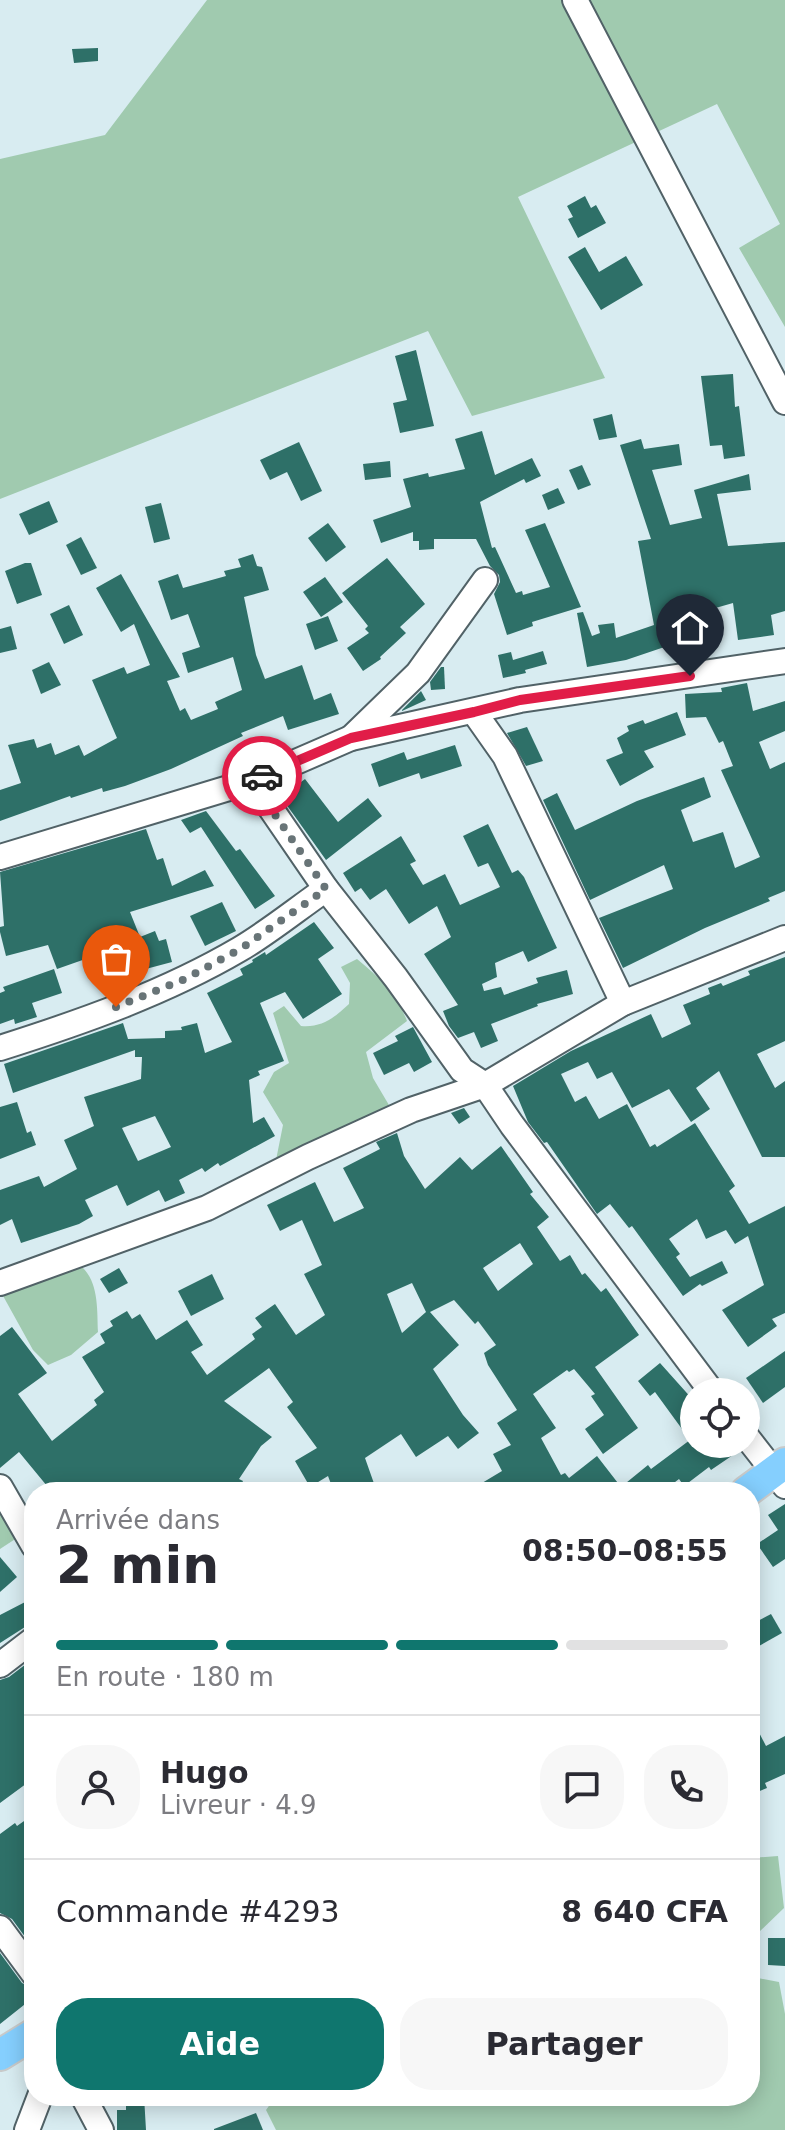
<!DOCTYPE html>
<html lang="fr">
<meta charset="utf-8">
<style>
:root{--surface:#fff;--page:#f7f7f7;--text:#2b2b33;--muted:#7c7c81;--line:#e1e1e2;--accent:#0f766e}
body{margin:0;font-family:"DejaVu Sans",sans-serif;background:var(--page);color:var(--text);height:100vh;display:flex;flex-direction:column;font-size:30px;white-space:nowrap}
*{box-sizing:border-box;margin:0}
p{font-size:26px;color:var(--muted)}
.icon{flex:none;width:44px;height:44px;fill:none;stroke:currentColor;stroke-width:2;stroke-linecap:round;stroke-linejoin:round}
.map{position:relative;flex:1;overflow:hidden}
.details{position:absolute;left:24px;top:1482px;width:736px;height:624px;display:flex;flex-direction:column;background:var(--surface);border-radius:32px;box-shadow:0 4px 20px #0003}
.details>*{flex:none}
.fabs{position:absolute;left:680px;top:1378px;display:grid;gap:16px}
.fabs a{display:grid;place-items:center;width:80px;height:80px;border-radius:50%;background:var(--surface);box-shadow:0 4px 20px #0003;font-size:40px}
.pin{position:absolute;display:grid;place-items:center;width:68px;height:68px;color:#fff;margin:-82px -34px;border-radius:50% 50% 50% 0;rotate:-45deg;box-shadow:0 0 8px #0007}
.pin .icon{rotate:45deg}
.courier{position:absolute;display:grid;place-items:center;width:80px;height:80px;margin:-40px;border:6px solid #e11d48;border-radius:50%;background:#fff;color:#222;box-shadow:0 2px 10px #0007}
.head em{font-style:normal;font-weight:700}
.head div{display:flex;flex-direction:column-reverse}
.head{display:flex;align-items:center;justify-content:space-between;height:136px;padding:0 32px}
h1{font-size:52px;font-weight:700;line-height:60px}
.bar{display:grid;grid-template-columns:repeat(4,1fr);gap:12px 8px;align-content:center;height:96px;padding:0 32px}
.bar i{height:10px;border-radius:6px;background:var(--line)}
.bar .current{background:var(--accent)}
.bar p{grid-column:span 4}
.line{display:flex;align-items:center;gap:20px;padding:0 32px;border-top:2px solid var(--line)}
.line div{flex:1}
.round{display:grid;place-items:center;flex:none;width:84px;height:84px;border-radius:32px;background:var(--page)}
.action{display:flex;gap:16px;margin-top:auto;padding:16px 32px}
.action a{flex:1;height:92px;border-radius:32px;background:var(--accent);color:#fff;font-size:32px;font-weight:700;line-height:92px;text-align:center}
.action a+a{background:var(--page);color:var(--text)}
.map>svg:first-child{display:block}
.green{fill:#a0caaf}
.building{fill:#2e7068;fill-rule:evenodd}
.lines{fill:none;stroke-linecap:round;stroke-linejoin:round}
.minor-casing{stroke:#516267;stroke-width:28}
.major-casing{stroke:#c8caca;stroke-width:34}
.minor{stroke:#fff;stroke-width:24}
.major{stroke:#85cffe;stroke-width:30}
.done{stroke:#687477;stroke-width:8;stroke-dasharray:0 14.4}
.route{stroke:#e11d48;stroke-width:10}
</style>
<div class="map">
<svg width="785" height="2130" viewBox="0 0 785 2130">
<rect width="100%" height="100%" fill="#d8ecf1"/>
<g class="green">
<path d="M207 0H785V327L739 248 780 224 717 104 518 197 605 378 472 416 428 331 0 499V159L105 135Z"/>
<path d="M357 959C379 977 397 994 407 1021L366 1052 373 1078 396 1117 273 1175 283 1125 263 1092 274 1072 289 1063 273 1013 284 1006 301 1026C322 1028 335 1017 349 1004L350 983 341 967Z"/>
<path d="M83 1268C99 1284 97 1311 98 1332L71 1355 48 1365 33 1350 2 1294 67 1269Z"/>
<path d="M0 1487 26 1532 0 1549Z"/>
<path d="M778 1856 784 1908 758 1933V1978L779 1982 785 2014V2130H276L266 2110 276 2096H750V1858Z"/>
</g>
<g class="building">
<path d="M98 48V61L74 63 72 49Z"/>
<path d="M585 196 591 208 596 205 606 223 578 238 568 219 573 217 567 206Z"/>
<path d="M585 247 599 272 626 256 643 285 601 310 568 257Z"/>
<path d="M416 350 434 426 400 433 393 403 407 400 395 356Z"/>
<path d="M733 374 735 407 739 406 745 456 724 459 722 445 710 446 701 376Z"/>
<path d="M612 414 617 437 599 440 593 419Z"/>
<path d="M482 431 495 475 532 458 541 476 526 483 524 479 480 502 492 548 495 547 516 593 522 591 523 595 550 587 525 530 545 523 581 607 532 622 533 626 507 635 494 594 500 582 499 575 490 566 476 539H434V549L419 550V541H413V532L381 543 373 520 411 507 403 479 428 473 429 477 465 469 455 439Z"/>
<path d="M641 439 644 449 679 444 682 465 652 470 670 525 702 518 694 490 749 474 751 490 717 494 728 546 785 542V611L771 615 774 635 738 640 733 603 691 615 697 636 626 660 587 667 577 613 583 612 592 636 600 633 598 625 614 623 616 638 654 625 638 541 651 539 620 445Z"/>
<path d="M299 442 322 491 301 501 287 472 270 480 260 460Z"/>
<path d="M390 461 391 477 365 480 363 464Z"/>
<path d="M582 465 591 485 578 490 569 470Z"/>
<path d="M558 488 565 503 548 510 542 495Z"/>
<path d="M49 501 58 522 29 535 19 514Z"/>
<path d="M161 503 170 539 154 543 145 507Z"/>
<path d="M328 523 346 547 326 562 308 538Z"/>
<path d="M81 537 97 568 81 575 66 545Z"/>
<path d="M253 554 257 566 262 567 269 590 244 597 256 655 265 679 302 665 314 700 331 693 339 714 288 730 283 716 241 733 243 736 171 769 125 786 103 792 102 788 71 798 70 796 0 821V790L21 783 8 745 34 739 37 748 51 743 55 755 79 745 84 756 117 738 92 680 124 667 127 674 150 665 134 624 121 632 96 588 121 574 180 677 167 681 180 711 185 708 191 720 218 709 215 702 242 690 233 657 188 673 182 653 200 647 188 614 171 620 158 581 178 574 183 588 226 576 224 571 241 567 238 559Z"/>
<path d="M387 558 425 604 400 627 406 633 380 657 381 659 363 671 347 648 369 633 365 629 368 626 342 593Z"/>
<path d="M25 563H31L42 595 17 604 5 571Z"/>
<path d="M325 577 343 602 321 617 303 592Z"/>
<path d="M69 605 83 635 64 644 50 614Z"/>
<path d="M328 616 338 641 315 650 306 624Z"/>
<path d="M11 626 17 649 0 653V629Z"/>
<path d="M543 651 547 664 525 670 526 673 503 678 498 655 511 652 513 660Z"/>
<path d="M49 662 61 685 41 694 32 670Z"/>
<path d="M441 667H444L445 689 431 690 430 682Z"/>
<path d="M747 683 753 711 785 701V731L759 742 770 769 785 762V891L768 898 770 901 705 928 623 968 599 918 673 889 664 865 590 900 543 800 557 793 575 830 637 801 704 777 711 797 681 810 693 842 723 832 735 868 760 857 721 770 733 766 723 741 719 743 706 717 686 718 685 694 722 692 721 688Z"/>
<path d="M421 691 426 700 402 711V710Z"/>
<path d="M677 712 686 735 644 751 654 767 620 786 606 760 623 753 617 738 629 731 627 726 643 720 645 724Z"/>
<path d="M527 727 543 761 526 766 507 733Z"/>
<path d="M455 745 462 766 421 779 419 773 379 787 371 764 404 752 407 760Z"/>
<path d="M305 779 338 822 368 798 382 816 326 860 281 797Z"/>
<path d="M206 811 236 851 240 849 275 896 255 909 201 827 190 833 181 820Z"/>
<path d="M488 824 512 873 518 870 524 877 557 948 528 962 523 951 495 963 497 977 482 984 484 991 501 987 504 995 538 983 536 978 567 970 573 994 537 1004 538 1006 491 1024 498 1041 481 1048 474 1032 458 1038 449 1026 443 1011 458 1005 424 954 451 937 437 906 409 924 386 889 370 900 361 888 355 892 343 873 401 836 416 861 410 864 423 885 445 874 460 905 500 887 488 863 478 867 463 836Z"/>
<path d="M146 829 157 860 163 858 172 886 205 870 214 886 130 912 140 937 155 931 159 941 166 939 172 962 142 970 143 973 107 986 94 956 57 969 48 945 6 956 0 932V927L4 926 0 872Z"/>
<path d="M222 902 236 931 205 946 190 916Z"/>
<path d="M314 922 334 948 318 959 342 994 303 1019 285 992 260 1003 284 1061 258 1071 260 1075 249 1080 253 1123 264 1117 275 1136 220 1166 218 1163 205 1172 202 1168 179 1180 185 1193 165 1202 159 1190 127 1206 117 1185 85 1200 93 1216 79 1224 21 1243 12 1219 0 1225V1190L39 1176 44 1187 77 1169 64 1140 94 1126 84 1097 141 1079 142 1057H135V1050L13 1093 4 1064 123 1023 128 1039 165 1038V1031L182 1030 181 1027 197 1023 205 1053 232 1042 207 993 243 975 240 969 253 962 252 960 265 952 266 955ZM155 1116 171 1147 138 1161 122 1128Z"/>
<path d="M785 957V1041L757 1054 775 1088 785 1081V1157H762L719 1071 696 1088 710 1109 691 1122 669 1089 632 1108 612 1072 597 1079 588 1062 561 1074 575 1102 586 1096 599 1119 627 1104 650 1147 655 1144 657 1147 695 1123 735 1186 729 1191 749 1224 785 1206V1313L772 1319 777 1326 748 1347 722 1310 764 1285 748 1236 735 1244 726 1230 706 1239 697 1219 669 1239 680 1254 676 1257 690 1277 722 1261 728 1273 702 1286 700 1284 683 1296 632 1226 629 1228 610 1204 597 1214 547 1142 544 1143 528 1122 513 1086 571 1051 651 1014 662 1038 691 1024 683 1005 710 994 708 988 721 983 723 986 750 975 748 971Z"/>
<path d="M54 969 62 993 32 1003 37 1017 15 1024 14 1019 0 1024V993L5 991 3 987Z"/>
<path d="M413 1027 432 1062 414 1072 409 1063 384 1075 373 1053 398 1041 395 1036Z"/>
<path d="M17 1102 27 1133 31 1131 36 1145 0 1159V1107Z"/>
<path d="M464 1108 470 1117 459 1124 451 1113Z"/>
<path d="M397 1133 404 1156 425 1189 460 1157 472 1170 501 1146 533 1192 530 1194 549 1217 537 1227 560 1261 570 1255 582 1275 585 1273 601 1292 606 1288 639 1335 595 1367 638 1428 603 1454 585 1429 604 1415 591 1396 595 1394 574 1369 569 1372 567 1370 533 1394 556 1428 541 1438 561 1475 565 1473 569 1478 597 1456 621 1487 648 1465 651 1469 690 1440 655 1392 650 1396 638 1381 660 1363 694 1401V1444H725L733 1455 711 1470 709 1467 684 1486 679 1479 662 1492H488L482 1483 502 1471 493 1454 511 1445 497 1423 517 1410 488 1365 484 1353 496 1345 478 1321 475 1324 454 1300 430 1312 459 1345 433 1369 463 1415 479 1433 458 1449 448 1436 416 1457 401 1434 365 1458 377 1492H334L328 1476 310 1487 295 1461 317 1448 287 1407 293 1402 269 1368 224 1401 272 1437 261 1446 239 1479 243 1481 238 1492H52L19 1452 0 1468V1336L12 1327 47 1373 18 1394 52 1441 97 1405 94 1400 104 1392 82 1357 105 1343 100 1334 113 1326 110 1321 127 1311 132 1319 140 1314 156 1340 187 1320 203 1345 191 1352 207 1375 255 1339 252 1334 262 1327 255 1318 275 1304 296 1335 325 1315 304 1274 322 1265 302 1220 280 1231 267 1205 315 1182 334 1222 364 1208 343 1168 380 1149 376 1142ZM520 1243 533 1264 498 1291 483 1268ZM412 1283 426 1312 402 1333 387 1294Z"/>
<path d="M119 1268 128 1283 109 1293 100 1279Z"/>
<path d="M212 1274 224 1299 191 1316 178 1291Z"/>
<path d="M785 1351V1387L763 1403 746 1378Z"/>
<path d="M785 1504V1559L773 1567 757 1544 778 1530 768 1515Z"/>
<path d="M0 1557 17 1577 0 1592Z"/>
<path d="M29 1600 34 1610V1624L25 1627 0 1643V1615Z"/>
<path d="M771 1614 782 1633 750 1651V1625Z"/>
<path d="M34 1658V1778L0 1803V1680L9 1677Z"/>
<path d="M750 1715 766 1746 785 1736V1774L765 1783 767 1788 750 1795Z"/>
<path d="M34 1814V1833L26 1839 34 1851V1949L12 1919 0 1913V1834L15 1823 17 1826Z"/>
<path d="M768 1938H785V1966L768 1965Z"/>
<path d="M0 1953 22 1983 34 1989V1997L0 2024Z"/>
<path d="M126 2096H144L146 2130H117V2110H126Z"/>
<path d="M256 2113 263 2130H214V2129Z"/>
</g>
<g class="lines">
<defs>
<g id="minor">
<path d="M575 0 785 402"/>
<path d="M474 712 505 756 623 1003"/>
<path d="M351 738 418 673 485 580"/>
<path d="M252 781 326 889 396 978 462 1070 485 1085 512 1125 712 1392"/>
<path d="M0 857 252 781 351 738 520 700 785 661"/>
<path d="M0 1048C82 1022 165 993 240 949 269 932 297 909 326 889"/>
<path d="M0 1283 207 1208 308 1157 411 1110 485 1085 623 1003 785 938"/>
<path d="M746 1436 785 1486"/>
<path d="M0 1487 34 1546"/>
<path d="M0 1665 34 1639"/>
<path d="M0 1928 34 1974"/>
<path d="M83 2096 101 2130"/>
<path d="M27 2130 40 2096"/>
</g>
<g id="major">
<path d="M746 1492 785 1463"/>
<path d="M0 2055 34 2034"/>
</g>
</defs>
<use href="#minor" class="minor-casing"/>
<use href="#major" class="major-casing"/>
<use href="#minor" class="minor"/>
<use href="#major" class="major"/>
</g>
<g class="lines">
<path class="done" d="M116 1007 185 979 242 948 326 889 252 781 262 776"/>
<path class="route" d="M262 776 351 738 474 712 520 700 690 676"/>
</g>
</svg>
<div class="fabs">
<a><svg class="icon" aria-label="locate" viewBox="0 0 24 24"><circle cx="12" cy="12" r="6"/><path d="M12 2v4M12 18v4M2 12h4M18 12h4"/></svg></a>
</div>
<div class="pin" style="left:116px;top:1007px;background:#ea580c"><svg class="icon" aria-label="bag" viewBox="0 0 24 24"><path d="M5 8h14l-1 12H6zM9 8a3 3 0 0 1 6 0"/></svg></div>
<div class="pin" style="left:690px;top:676px;background:#1f2937"><svg class="icon" aria-label="home" viewBox="0 0 24 24"><path d="M3 11l9-7 9 7M6 9v11h12V9"/></svg></div>
<div class="courier" style="left:262px;top:776px"><svg class="icon" aria-label="car" viewBox="0 0 24 24"><path d="M5 17H2v-5l4-1 3-4h7l3 4 3 1v5h-3M9 17h6M6 11h13"/><circle cx="7" cy="17" r="2"/><circle cx="17" cy="17" r="2"/></svg></div>
<section class="details">
<div class="head"><div><h1>2 min</h1><p>Arrivée dans</p></div><em>08:50–08:55</em></div>
<div class="bar"><i class="current"></i><i class="current"></i><i class="current"></i><i></i><p>En route · 180 m</p></div>
<div class="line" style="height:144px"><a class="round"><svg class="icon" aria-label="person" viewBox="0 0 24 24"><circle cx="12" cy="8" r="4"/><path d="M4 21q1-7 8-7t8 7"/></svg></a><div><b>Hugo</b><p>Livreur · 4.9</p></div><a class="round"><svg class="icon" aria-label="chat" viewBox="0 0 24 24"><path d="M4 5h16v11H9l-5 4z"/></svg></a><a class="round"><svg class="icon" aria-label="phone" viewBox="0 0 24 24"><path d="M5 4h4l2 5-3 2q2 4 5 5l2-3 5 2v4C11 20 4 13 5 4z"/></svg></a></div>
<div class="line" style="height:104px"><div>Commande #4293</div><b>8 640 CFA</b></div>
<div class="action"><a>Aide</a><a>Partager</a></div>
</section>
</div>
